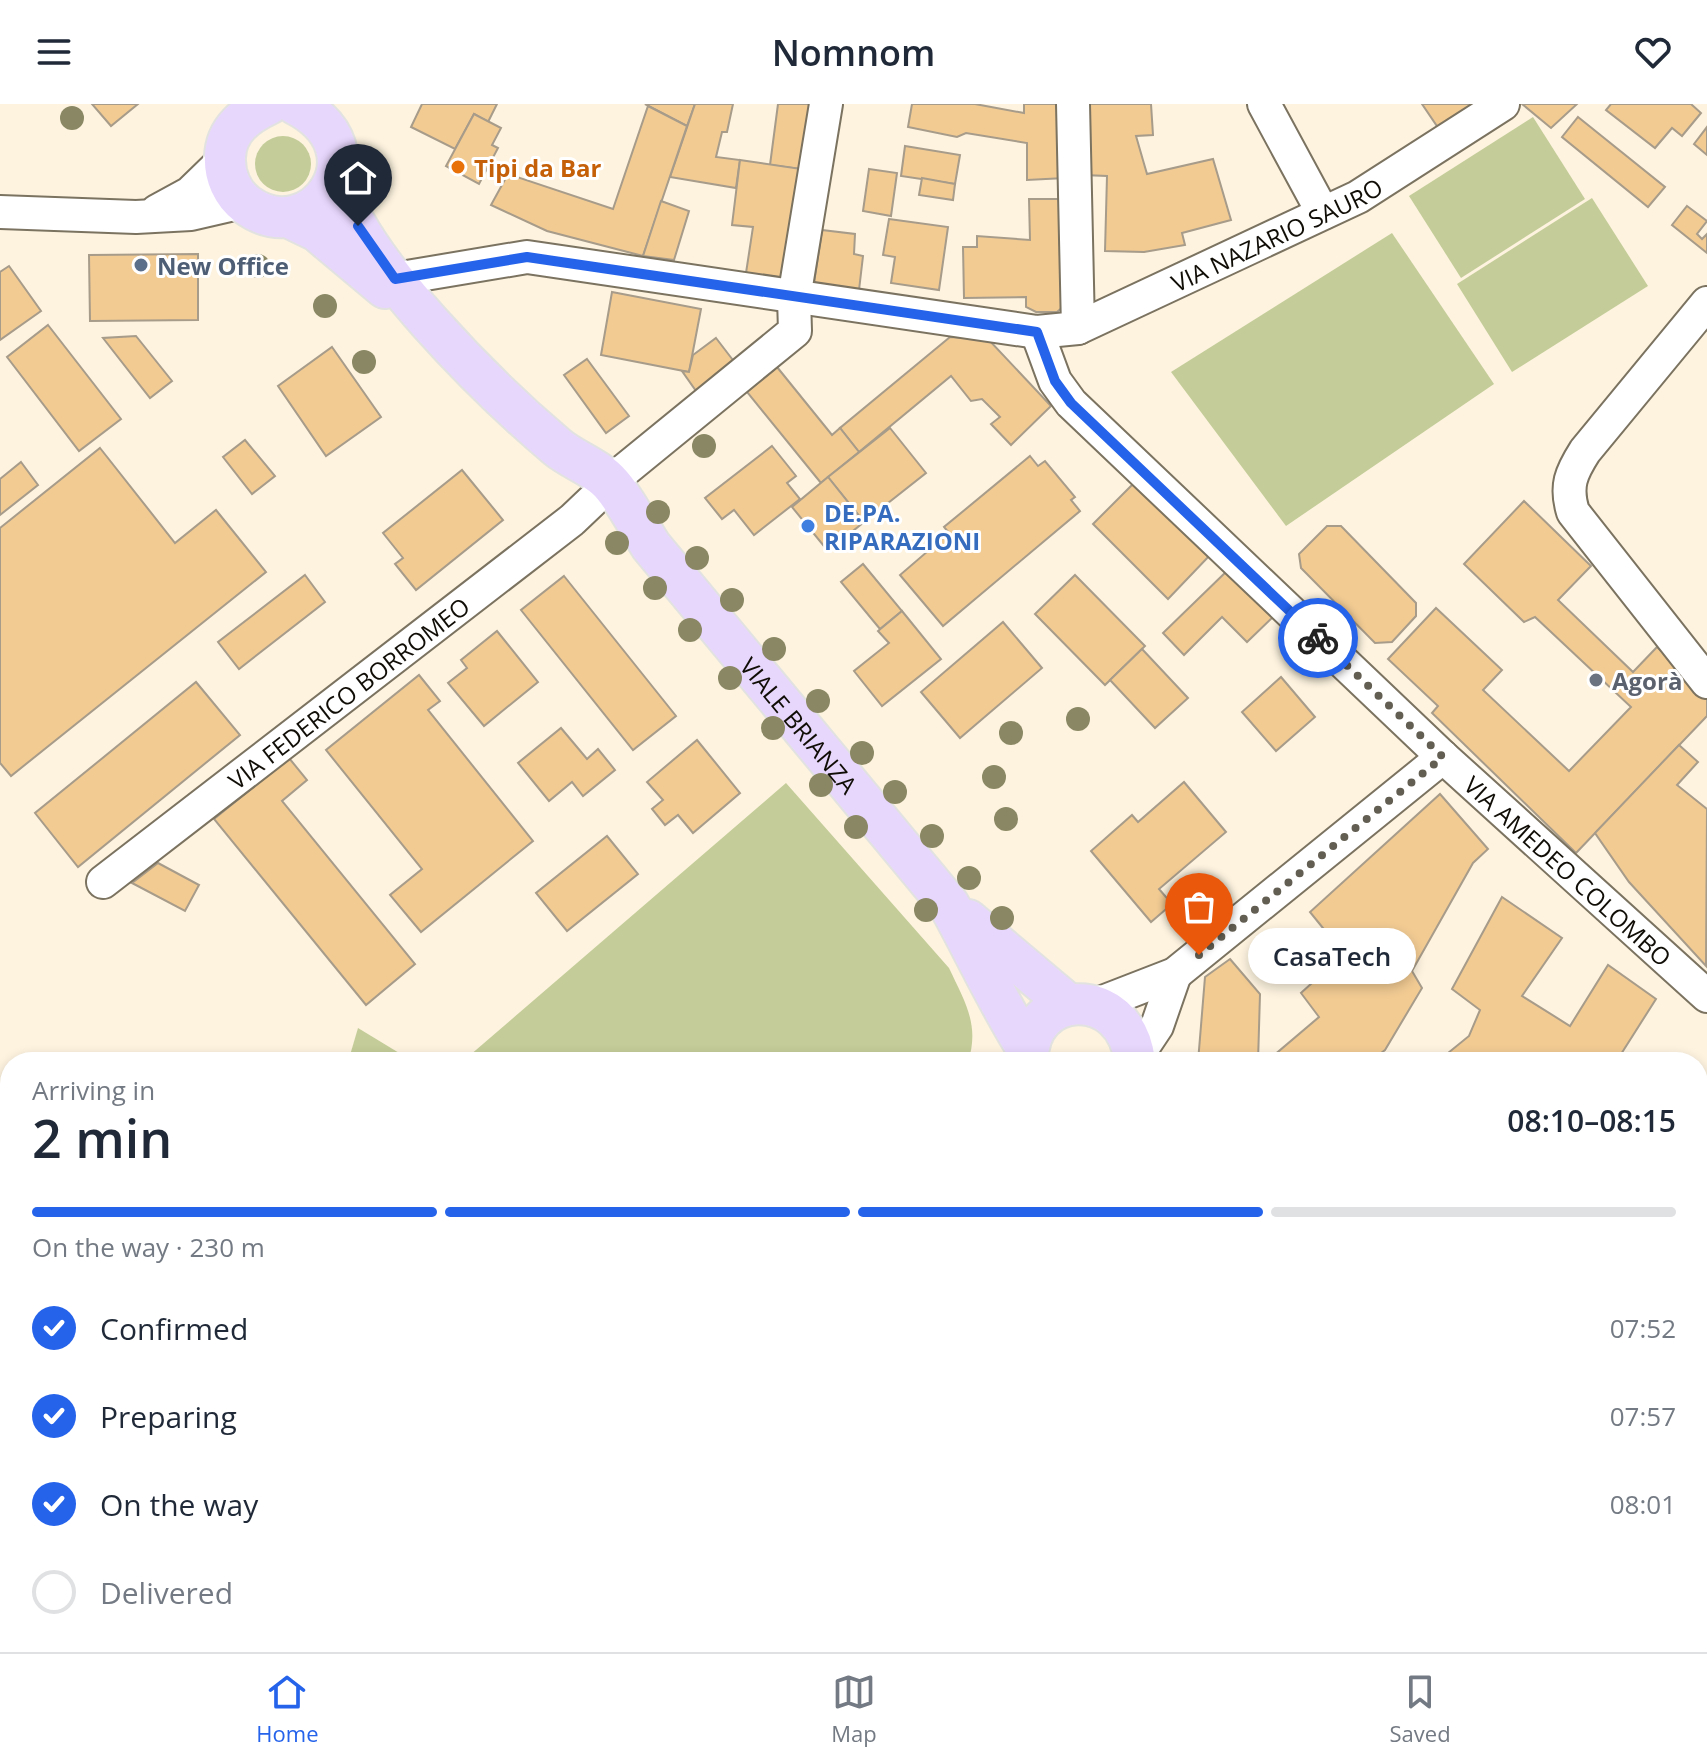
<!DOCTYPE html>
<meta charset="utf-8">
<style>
:root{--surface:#fff;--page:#f2f2f3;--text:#1f2937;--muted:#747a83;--line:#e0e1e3;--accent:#2563eb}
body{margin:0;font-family:"Open Sans",sans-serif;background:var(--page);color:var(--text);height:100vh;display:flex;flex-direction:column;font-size:30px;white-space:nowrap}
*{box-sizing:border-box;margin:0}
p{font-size:26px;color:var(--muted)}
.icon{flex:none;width:44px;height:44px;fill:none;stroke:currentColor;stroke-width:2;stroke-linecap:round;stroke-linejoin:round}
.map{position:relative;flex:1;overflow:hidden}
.drawer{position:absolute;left:0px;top:948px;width:1708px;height:600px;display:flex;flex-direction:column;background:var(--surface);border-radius:32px 32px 0 0;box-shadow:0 4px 12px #0003}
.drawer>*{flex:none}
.pin{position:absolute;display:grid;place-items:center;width:68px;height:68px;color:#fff;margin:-82px -34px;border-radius:50% 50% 50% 0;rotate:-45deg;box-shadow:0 0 8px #0007}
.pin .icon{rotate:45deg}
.courier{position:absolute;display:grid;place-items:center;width:80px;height:80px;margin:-40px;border:6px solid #2563eb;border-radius:50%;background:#fff;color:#222;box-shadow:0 2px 10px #0007}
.bubble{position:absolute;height:56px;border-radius:28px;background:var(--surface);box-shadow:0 4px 12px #0003;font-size:26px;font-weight:600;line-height:56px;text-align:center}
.summary em{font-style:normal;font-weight:600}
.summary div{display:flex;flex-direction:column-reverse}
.summary{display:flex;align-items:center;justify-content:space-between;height:136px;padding:0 32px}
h1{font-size:52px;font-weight:600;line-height:60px}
.bar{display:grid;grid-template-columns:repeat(4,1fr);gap:12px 8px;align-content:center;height:96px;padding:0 32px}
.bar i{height:10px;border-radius:6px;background:var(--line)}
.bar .current{background:var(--accent)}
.bar p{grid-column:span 4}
ol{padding:0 32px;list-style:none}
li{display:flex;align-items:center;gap:24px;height:88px}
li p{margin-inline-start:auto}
li .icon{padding:8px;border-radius:50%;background:var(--accent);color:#fff;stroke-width:4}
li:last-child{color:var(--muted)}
li i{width:44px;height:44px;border:4px solid var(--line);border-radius:50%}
header{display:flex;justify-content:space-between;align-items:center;height:104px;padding:0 32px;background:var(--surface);font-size:36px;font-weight:600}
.tab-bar{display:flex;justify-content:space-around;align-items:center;height:112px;border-top:2px solid var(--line);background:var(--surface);font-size:22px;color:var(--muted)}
.tab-bar a{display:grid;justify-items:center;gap:4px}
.tab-bar .current{color:var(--accent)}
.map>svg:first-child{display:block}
.green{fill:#c4cd99}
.building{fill:#f2cb93;stroke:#a79b89;stroke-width:2}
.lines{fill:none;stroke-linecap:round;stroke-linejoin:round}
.minor-casing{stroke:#7b7260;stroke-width:36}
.major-casing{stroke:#e2e2e1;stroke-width:44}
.minor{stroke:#fff;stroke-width:32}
.major{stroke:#e8d7fd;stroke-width:40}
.tree{fill:#8a8864}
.done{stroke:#635e52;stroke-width:8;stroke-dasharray:0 14.4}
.route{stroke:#2563eb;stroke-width:10}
.food-dot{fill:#e8710a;stroke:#fff;stroke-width:3}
.service-dot{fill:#5c6f8a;stroke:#fff;stroke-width:3}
.shop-dot{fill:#3f7fe0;stroke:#fff;stroke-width:3}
.worship-dot{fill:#6b7280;stroke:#fff;stroke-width:3}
.labels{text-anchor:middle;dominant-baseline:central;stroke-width:6;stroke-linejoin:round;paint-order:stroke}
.food-label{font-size:24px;font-weight:bold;fill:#c56008;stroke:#fff;text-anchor:start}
.street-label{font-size:24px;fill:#100d06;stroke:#fff}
.service-label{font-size:24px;font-weight:bold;fill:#4e5e75;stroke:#fff;text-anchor:start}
.shop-label{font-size:24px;font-weight:bold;fill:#366cbe;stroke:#fff;text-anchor:start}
.worship-label{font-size:24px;font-weight:bold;fill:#5b616d;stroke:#fff;text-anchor:start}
</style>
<header><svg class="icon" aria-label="menu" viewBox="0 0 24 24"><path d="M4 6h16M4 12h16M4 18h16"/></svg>Nomnom<svg class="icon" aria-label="heart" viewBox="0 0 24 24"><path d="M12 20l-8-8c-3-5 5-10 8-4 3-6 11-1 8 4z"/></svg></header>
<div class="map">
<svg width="1707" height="1548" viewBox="0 0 1707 1548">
<rect width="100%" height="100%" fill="#fdf3df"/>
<g class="green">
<path d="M1533 13 1585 95 1461 174 1409 92Z"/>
<circle cx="283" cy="60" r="28"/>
<path d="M1592 94 1648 182 1512 268 1457 180Z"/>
<path d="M1392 129 1494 280 1286 422 1171 268Z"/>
<path d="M786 679 949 864C965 898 980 921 968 958H745L742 955 737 958H462Z"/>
<path d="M358 924 414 958H348Z"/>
</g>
<g class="building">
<path d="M92 0H138L111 22Z"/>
<path d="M422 0H497L488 18 474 10 455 45 411 23Z"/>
<path d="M645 0H695L687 22Z"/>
<path d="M695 0H733L727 28H722L716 53 740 56 736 84 670 73Z"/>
<path d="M778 0H816L808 66 770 61Z"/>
<path d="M912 0H975L1024 9V0H1063L1065 74 1027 76V39L966 29 957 33 908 23Z"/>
<path d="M1085 0H1151L1153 31 1136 32 1147 70 1213 55 1231 116 1182 129 1185 141 1144 148 1105 147 1107 72 1083 71Z"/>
<path d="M1422 0H1483L1441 28Z"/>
<path d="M1522 0H1577L1551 24Z"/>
<path d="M1611 0H1691L1701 9 1682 32 1672 24 1655 44 1606 6Z"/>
<path d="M648 2 687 22 643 152 547 127 491 101 508 70 613 105Z"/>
<path d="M474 10 501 24 492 41 498 44 479 80 446 62Z"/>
<path d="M1578 13 1665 83 1648 103 1562 33Z"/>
<path d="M1707 23V51L1694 40Z"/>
<path d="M905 42 960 51 955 80 901 72Z"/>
<path d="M740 56 808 66 791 175 746 169 753 123 732 121Z"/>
<path d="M869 65 897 69 891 112 863 107Z"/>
<path d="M922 74 955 80 953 96 919 91Z"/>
<path d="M1029 95H1063L1064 202 1057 208H1036L1026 203V193L964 194 963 143H977V132L1030 136Z"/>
<path d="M661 97 689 107 674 156 643 152Z"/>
<path d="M1687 102 1707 117 1697 130 1702 135 1707 130V149L1672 121Z"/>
<path d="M889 115 948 123 939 186 891 179 895 153 883 151Z"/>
<path d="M822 126 855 130 854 150 863 152 859 186 814 179Z"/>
<path d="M198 150V216L90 217 89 151Z"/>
<path d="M9 162 41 207 0 236V168Z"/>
<path d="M612 188 701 205 689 268 601 251Z"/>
<path d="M48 221 121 315 79 347 7 253Z"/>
<path d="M136 232 172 277 150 294 103 234Z"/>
<path d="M950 233 988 235 1051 302 1011 341 991 320 1000 313 982 295 971 297 951 272 859 348 840 324Z"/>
<path d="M716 234 739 264 701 294 682 267 689 268 693 251Z"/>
<path d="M332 243 381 313 326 352 278 282Z"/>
<path d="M587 255 629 312 606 329 564 271Z"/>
<path d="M777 263 832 331 840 324 859 348 821 379 747 288Z"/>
<path d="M890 324 926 369 864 418 828 373Z"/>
<path d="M245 336 275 372 252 390 223 353Z"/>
<path d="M772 342 796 372 787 379 800 395 754 431 734 406 722 415 705 394Z"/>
<path d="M100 344 175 439 216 406 266 468 11 672 0 659V424Z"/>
<path d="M1030 352 1038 362 1045 357 1075 393 1071 396 1080 407 943 522 900 471 949 429 944 423Z"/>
<path d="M21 358 38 381 0 411V375Z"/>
<path d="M462 366 503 416 416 486 395 460 403 454 383 429Z"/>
<path d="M828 373 864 418 828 447 792 403Z"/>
<path d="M1138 375 1212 449 1168 495 1093 420Z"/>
<path d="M1524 397 1591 462 1558 496 1633 568 1657 543 1707 590V612L1576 749 1432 609 1438 602 1388 555 1436 504 1502 566 1483 586 1569 667 1631 603 1535 513 1524 518 1464 460Z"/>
<path d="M1327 422H1341L1416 499V512L1392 538 1375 539 1301 464 1299 450Z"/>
<path d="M863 460 902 507 880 525 841 478Z"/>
<path d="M1229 465 1274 512 1247 538 1222 513 1184 551 1163 529Z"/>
<path d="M305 471 325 498 239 565 218 538Z"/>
<path d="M1075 471 1145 542 1105 581 1035 510Z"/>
<path d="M564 472 676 612 633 646 521 506Z"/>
<path d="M902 507 941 555 882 602 854 567 889 539 878 527Z"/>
<path d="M1003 518 1042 564 960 634 921 588Z"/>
<path d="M497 527 538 578 484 622 448 579 467 564 461 556Z"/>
<path d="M1142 545 1188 594 1155 624 1110 576Z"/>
<path d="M419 571 440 597 428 606 533 737 421 828 390 791 422 765 326 646Z"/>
<path d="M1281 573 1315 613 1276 647 1242 608Z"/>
<path d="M196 578 240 631 78 763 35 709Z"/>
<path d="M561 624 587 655 598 645 615 666 583 692 572 678 549 697 518 659Z"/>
<path d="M697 636 740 689 693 729 678 711 665 721 652 705 663 696 647 678Z"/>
<path d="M1679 641 1698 658 1677 681 1707 705 1706 862 1629 778 1595 729Z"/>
<path d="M289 654 307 676 282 697 415 860 366 901 214 715Z"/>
<path d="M1184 678 1226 728 1159 785 1172 800 1151 818 1091 747 1132 711 1138 718Z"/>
<path d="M1440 690 1488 745 1473 759 1412 867 1422 884 1385 946 1369 958H1266L1319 913 1301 889 1344 850 1310 808Z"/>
<path d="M607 732 638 770 567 827 536 789Z"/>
<path d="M158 759 199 781 185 807 132 779Z"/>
<path d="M1502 793 1562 834 1522 892 1570 922 1608 861 1656 895 1616 958H1437L1469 932 1480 906 1452 885Z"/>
<path d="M1230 855 1260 890 1258 958H1198L1205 873Z"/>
<path d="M1707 1326V1392L1698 1388V1346Z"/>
<path d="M10 1452V1513L0 1502V1461Z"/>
<path d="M175 1538H279L280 1539 268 1548H184Z"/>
<path d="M521 1538H546L555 1548H509Z"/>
<path d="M623 1538H743L729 1548H630Z"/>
<path d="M962 1538H1025L1032 1548H948Z"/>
<path d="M1096 1538H1148L1143 1548H1117Z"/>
</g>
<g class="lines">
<defs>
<g id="minor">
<path d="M1073 0 1078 224"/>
<path d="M1264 0 1323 109"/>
<path d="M157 107 190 89 224 56"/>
<path d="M0 108 136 113 191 110 243 98"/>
<path id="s1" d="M395 175 527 153 1037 228 1078 224 1358 93 1503 0"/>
<path d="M1707 199 1585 347C1571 369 1565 382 1573 408L1707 578"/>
<path id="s2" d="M1037 228 1055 277 1071 299 1443 653 1707 892"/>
<path d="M610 378 795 227 794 194 826 0"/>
<path id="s3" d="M103 778 572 416 592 397"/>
<path d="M1095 901 1175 870 1443 653"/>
<path d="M1135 955 1157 922 1175 870"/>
<path d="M0 1061 10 1075"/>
<path d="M1701 1220 1707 1192"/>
<path d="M367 1538 375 1548"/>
<path d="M879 1548 893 1538"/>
</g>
<g id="major">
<path d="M269 0C246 11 226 25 225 53 224 71 232 90 247 101 312 148 387 47 295 0"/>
<path id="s4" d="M336 76C359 158 490 286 556 342 572 356 598 364 611 380 627 398 638 422 651 442L949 801C976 850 998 899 1028 946"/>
<path d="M288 113 317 127 385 184"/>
<path d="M968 816 1069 901"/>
<path d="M1028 958C1025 885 1126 877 1135 958"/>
<path d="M1574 1538 1579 1548"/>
</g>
</defs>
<use href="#minor" class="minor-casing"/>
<use href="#major" class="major-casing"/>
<use href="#minor" class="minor"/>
<use href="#major" class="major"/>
</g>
<g class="tree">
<circle cx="72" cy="14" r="12"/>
<circle cx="258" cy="162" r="12"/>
<circle cx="325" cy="202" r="12"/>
<circle cx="364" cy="258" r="12"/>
<circle cx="704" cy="342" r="12"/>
<circle cx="658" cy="408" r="12"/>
<circle cx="617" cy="439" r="12"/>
<circle cx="697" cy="454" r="12"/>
<circle cx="655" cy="484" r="12"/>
<circle cx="732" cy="496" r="12"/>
<circle cx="690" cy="526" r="12"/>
<circle cx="774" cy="545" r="12"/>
<circle cx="730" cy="574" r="12"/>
<circle cx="818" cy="597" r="12"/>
<circle cx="1078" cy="615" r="12"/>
<circle cx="773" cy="624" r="12"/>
<circle cx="1011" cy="629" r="12"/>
<circle cx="862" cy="649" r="12"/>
<circle cx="994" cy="673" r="12"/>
<circle cx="821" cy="681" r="12"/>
<circle cx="895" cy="688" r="12"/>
<circle cx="1006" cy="715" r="12"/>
<circle cx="856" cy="723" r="12"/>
<circle cx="932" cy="732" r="12"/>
<circle cx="969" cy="774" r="12"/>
<circle cx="926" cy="806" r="12"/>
<circle cx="1002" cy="814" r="12"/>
</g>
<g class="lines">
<path class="done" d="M1199 851 1443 653 1318 534"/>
<path class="route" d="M358 122 395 175 527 153 1037 228 1055 277 1071 299 1318 534"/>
</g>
<circle class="food-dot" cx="458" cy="63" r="8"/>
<circle class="service-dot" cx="141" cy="161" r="8"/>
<circle class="shop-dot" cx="808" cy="422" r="8"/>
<circle class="worship-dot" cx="1596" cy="576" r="8"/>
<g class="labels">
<g class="food-label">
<text x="474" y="63">Tipi da Bar</text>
</g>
<g class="street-label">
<text stroke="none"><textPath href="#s1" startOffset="910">VIA NAZARIO SAURO</textPath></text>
<text stroke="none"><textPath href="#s3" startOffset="310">VIA FEDERICO BORROMEO</textPath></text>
<text stroke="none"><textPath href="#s4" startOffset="722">VIALE BRIANZA</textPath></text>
<text stroke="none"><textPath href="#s2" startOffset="762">VIA AMEDEO COLOMBO</textPath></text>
</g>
<g class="service-label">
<text x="157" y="161">New Office</text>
</g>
<g class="shop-label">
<text x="824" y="408">DE.PA.<tspan x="824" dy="28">RIPARAZIONI</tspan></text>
</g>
<g class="worship-label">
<text x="1612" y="576">Agorà</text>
</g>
</g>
</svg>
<div class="pin" style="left:1199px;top:851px;background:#ea580c"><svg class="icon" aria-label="bag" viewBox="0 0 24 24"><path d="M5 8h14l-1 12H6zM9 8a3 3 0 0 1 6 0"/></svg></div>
<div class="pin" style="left:358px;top:122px;background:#1f2937"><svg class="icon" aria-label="home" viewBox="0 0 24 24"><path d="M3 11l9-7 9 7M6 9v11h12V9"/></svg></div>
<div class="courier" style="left:1318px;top:534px"><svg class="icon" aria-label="bike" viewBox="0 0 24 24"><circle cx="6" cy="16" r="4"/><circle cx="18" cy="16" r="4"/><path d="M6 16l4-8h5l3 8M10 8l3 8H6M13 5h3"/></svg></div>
<div class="bubble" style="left:1248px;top:824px;width:168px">CasaTech</div>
<section class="drawer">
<div class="summary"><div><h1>2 min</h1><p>Arriving in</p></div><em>08:10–08:15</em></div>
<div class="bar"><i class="current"></i><i class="current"></i><i class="current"></i><i></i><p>On the way · 230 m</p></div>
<ol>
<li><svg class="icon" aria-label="check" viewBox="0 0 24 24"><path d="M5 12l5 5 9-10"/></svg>Confirmed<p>07:52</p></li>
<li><svg class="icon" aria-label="check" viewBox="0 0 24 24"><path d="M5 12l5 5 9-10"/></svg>Preparing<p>07:57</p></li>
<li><svg class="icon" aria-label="check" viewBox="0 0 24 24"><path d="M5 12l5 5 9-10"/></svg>On the way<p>08:01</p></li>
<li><i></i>Delivered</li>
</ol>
</section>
</div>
<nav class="tab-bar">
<a class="current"><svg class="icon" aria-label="home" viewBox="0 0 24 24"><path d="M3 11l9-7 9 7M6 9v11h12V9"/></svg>Home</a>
<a><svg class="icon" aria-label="map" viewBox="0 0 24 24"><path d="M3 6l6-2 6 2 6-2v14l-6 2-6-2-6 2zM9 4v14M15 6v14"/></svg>Map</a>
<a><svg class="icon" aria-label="saved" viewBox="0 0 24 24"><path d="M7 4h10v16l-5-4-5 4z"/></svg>Saved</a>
</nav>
